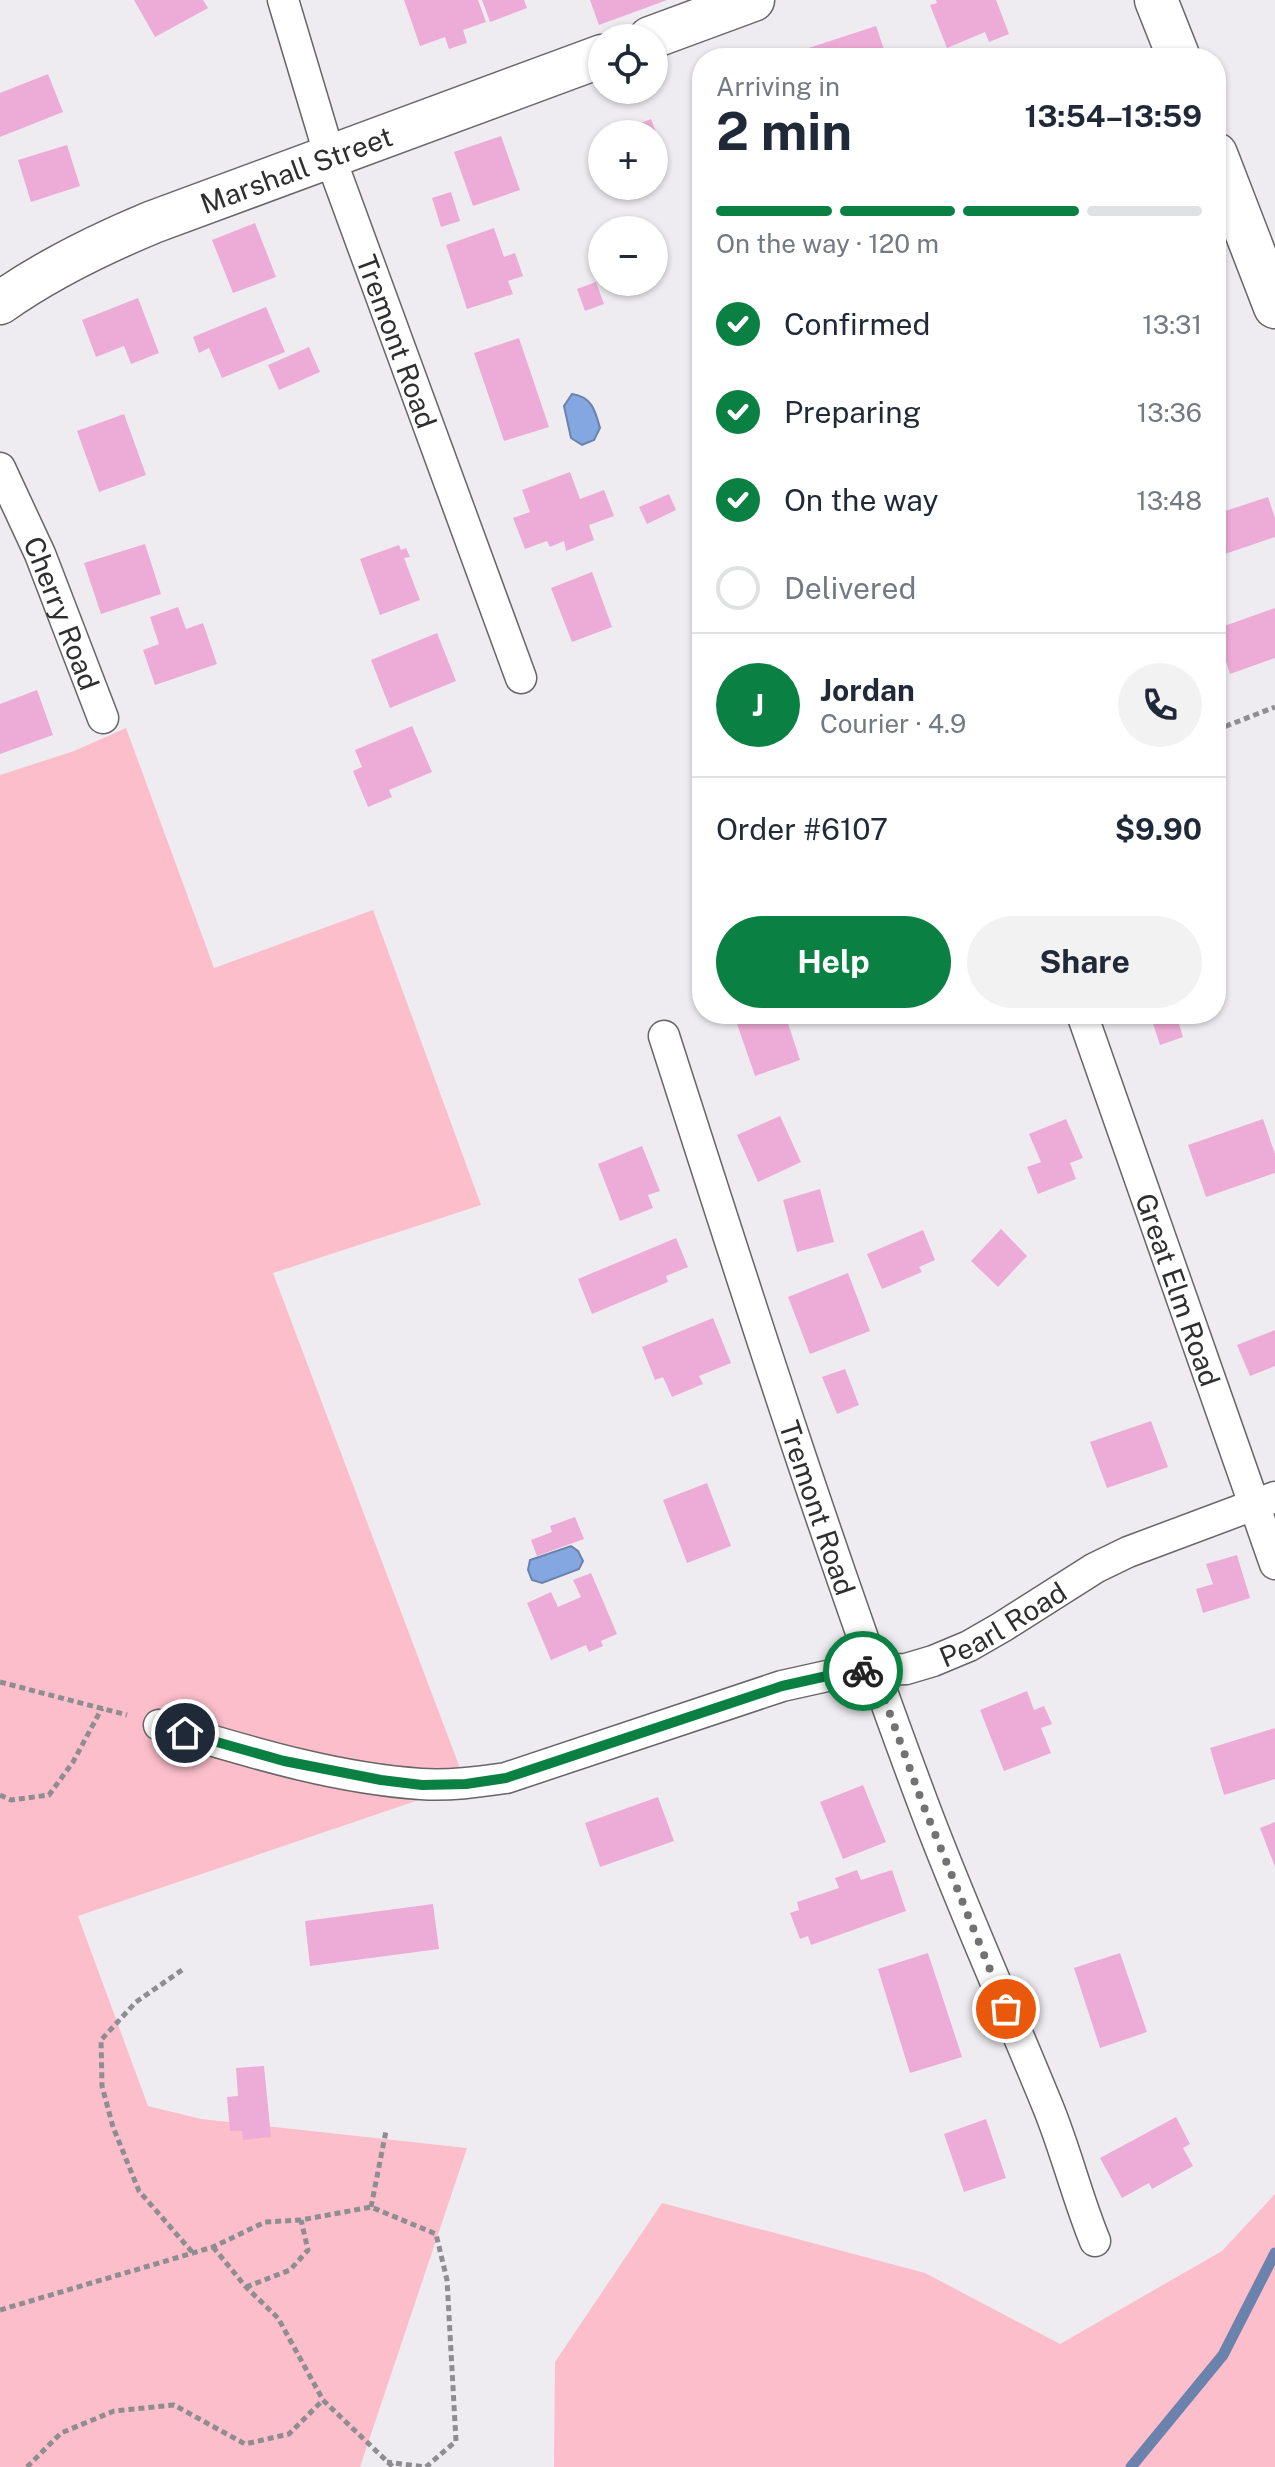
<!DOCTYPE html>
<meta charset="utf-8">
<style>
:root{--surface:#fff;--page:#f2f2f3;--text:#1f2937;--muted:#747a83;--line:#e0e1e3;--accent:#0b8043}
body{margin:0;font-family:"Public Sans",sans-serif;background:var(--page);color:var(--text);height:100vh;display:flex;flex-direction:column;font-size:30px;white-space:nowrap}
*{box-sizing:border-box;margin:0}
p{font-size:26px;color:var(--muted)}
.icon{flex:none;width:44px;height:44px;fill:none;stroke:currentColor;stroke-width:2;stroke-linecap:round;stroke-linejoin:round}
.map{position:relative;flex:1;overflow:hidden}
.side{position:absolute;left:692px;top:48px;width:534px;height:976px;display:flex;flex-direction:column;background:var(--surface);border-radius:32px;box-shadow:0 2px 6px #0004}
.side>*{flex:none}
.controls{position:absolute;left:588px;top:24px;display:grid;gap:16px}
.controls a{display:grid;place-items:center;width:80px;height:80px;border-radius:50%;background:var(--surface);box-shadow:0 2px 6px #0004;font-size:40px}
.pin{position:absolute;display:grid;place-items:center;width:68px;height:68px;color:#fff;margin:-34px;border:4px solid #fff;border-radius:50%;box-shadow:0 2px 8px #0007}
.courier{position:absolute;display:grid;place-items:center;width:80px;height:80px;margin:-40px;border:6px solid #0b8043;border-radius:50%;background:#fff;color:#222;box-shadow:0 2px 10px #0007}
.overview em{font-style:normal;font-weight:700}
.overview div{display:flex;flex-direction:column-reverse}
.overview{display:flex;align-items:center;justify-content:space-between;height:136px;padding:0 24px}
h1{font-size:52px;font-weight:700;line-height:60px}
.bar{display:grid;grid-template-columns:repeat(4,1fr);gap:12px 8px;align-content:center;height:96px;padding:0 24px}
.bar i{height:10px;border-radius:6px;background:var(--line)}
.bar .on{background:var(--accent)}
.bar p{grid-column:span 4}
.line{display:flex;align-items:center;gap:20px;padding:0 24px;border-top:2px solid var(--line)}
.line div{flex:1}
.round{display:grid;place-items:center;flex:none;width:84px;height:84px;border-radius:42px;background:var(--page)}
ol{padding:0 24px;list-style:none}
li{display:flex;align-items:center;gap:24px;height:88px}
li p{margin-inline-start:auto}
li .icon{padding:8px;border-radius:50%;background:var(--accent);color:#fff;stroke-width:4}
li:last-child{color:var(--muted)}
li i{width:44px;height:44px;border:4px solid var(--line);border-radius:50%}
.cta{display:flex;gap:16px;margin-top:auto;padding:16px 24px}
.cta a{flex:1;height:92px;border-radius:48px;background:var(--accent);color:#fff;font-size:32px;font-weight:700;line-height:92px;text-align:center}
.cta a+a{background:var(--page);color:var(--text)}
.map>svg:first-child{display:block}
.green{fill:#fcbeca}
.water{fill:#84a6e1;stroke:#6a82ac;stroke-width:2}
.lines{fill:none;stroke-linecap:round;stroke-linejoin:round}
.stream{stroke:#6a82ac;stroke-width:11}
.building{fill:#edacd7}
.street-casing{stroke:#676568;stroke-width:33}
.secondary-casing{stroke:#676568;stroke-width:45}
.path{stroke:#8e8d90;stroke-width:5;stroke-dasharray:6 4;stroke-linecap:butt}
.street{stroke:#fff;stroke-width:30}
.secondary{stroke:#fff;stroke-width:42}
.done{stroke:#727173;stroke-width:8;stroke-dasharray:0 14.4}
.route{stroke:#0b8043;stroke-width:10}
.labels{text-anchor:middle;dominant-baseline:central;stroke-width:6;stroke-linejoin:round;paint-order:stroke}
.street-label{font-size:28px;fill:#2f2f30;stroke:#fff}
</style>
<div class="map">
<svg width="1275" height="2467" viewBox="0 0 1275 2467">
<rect width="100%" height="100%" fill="#eeecf0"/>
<g class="green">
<path d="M126 728 214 968 373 910 481 1205 273 1273 466 1784 78 1916 148 2106 201 2119 467 2148 360 2467H0V775L74 751Z"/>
<path d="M1275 2194V2467H554L555 2362 662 2203 925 2273 1060 2344 1222 2251Z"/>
</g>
<g class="water">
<path d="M572 394C592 397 595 410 600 428L594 440 582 445 571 438 564 406Z"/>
<path d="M571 1546 578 1551 583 1561 579 1569 542 1583 532 1580 528 1570 530 1560Z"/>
</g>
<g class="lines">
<path class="stream" d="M1131 2467 1223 2355 1275 2253"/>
</g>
<g class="building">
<path d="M134 0H203L208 8 155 37Z"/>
<path d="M404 0H478L486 22 463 30 467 43 449 49 445 37 420 46Z"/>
<path d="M482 0H524L527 8 490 22Z"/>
<path d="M590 0H667L599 25Z"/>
<path d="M936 0H996L1009 34 989 42 985 32 947 48 930 5 937 3Z"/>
<path d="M876 26 887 58H781V57Z"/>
<path d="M48 74 63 112 0 137V93Z"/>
<path d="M651 119 666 159 654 164V134H611Z"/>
<path d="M501 136 520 190 473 206 454 152Z"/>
<path d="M67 145 80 186 31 202 18 160Z"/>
<path d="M451 192 460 221 441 227 432 198Z"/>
<path d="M255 223 276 277 233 293 212 240Z"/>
<path d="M494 228 504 257 515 253 523 276 508 281 513 294 467 309 446 245Z"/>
<path d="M596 282 604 304 585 311 577 289Z"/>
<path d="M138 298 159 353 131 364 124 346 96 357 82 320Z"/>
<path d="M266 307 285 352 222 378 209 348 199 353 193 337Z"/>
<path d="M519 338 549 427 504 441 474 353Z"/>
<path d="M309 347 320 372 279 390 268 365Z"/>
<path d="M124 414 146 475 99 492 77 431Z"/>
<path d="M570 472 580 499 604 490 614 516 589 525 594 540 566 551 564 541 550 547 547 541 525 549 513 518 530 512 522 490Z"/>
<path d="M669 494 676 510 647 524 639 507Z"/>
<path d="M1268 497 1275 518V537L1216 557V514Z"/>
<path d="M145 544 161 594 101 614 84 563Z"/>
<path d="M399 545 401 550 406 548 410 557 404 558 420 600 380 615 360 559Z"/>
<path d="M592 572 612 627 572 642 551 588Z"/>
<path d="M178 607 186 629 203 623 217 664 155 685 143 650 159 644 150 617Z"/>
<path d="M1275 608V658L1230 674 1216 629Z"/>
<path d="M437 633 456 681 390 708 371 660Z"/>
<path d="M37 690 53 735 0 754V704Z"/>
<path d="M412 726 432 772 389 790 392 797 368 807 353 771 362 767 355 750Z"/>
<path d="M746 1014H785L800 1060 755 1076 735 1018Z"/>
<path d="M1150 1014H1176L1183 1037 1160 1045Z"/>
<path d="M780 1116 801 1162 758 1182 737 1135Z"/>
<path d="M1066 1119 1083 1158 1070 1163 1076 1179 1038 1194 1027 1167 1041 1162 1029 1134Z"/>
<path d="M1263 1119 1275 1154V1173L1206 1197 1188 1145Z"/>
<path d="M642 1146 660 1191 648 1195 653 1208 620 1221 598 1164Z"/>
<path d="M820 1189 834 1242 797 1252 783 1200Z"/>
<path d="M1001 1229 1027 1256 998 1287 971 1261Z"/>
<path d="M923 1230 935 1260 919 1267 922 1272 882 1289 867 1254Z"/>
<path d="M676 1238 688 1267 666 1276 668 1282 592 1314 578 1279Z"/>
<path d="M848 1273 870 1331 810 1354 788 1297Z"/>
<path d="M713 1318 731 1363 699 1376 703 1384 672 1397 663 1377 655 1380 642 1347Z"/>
<path d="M1275 1330V1366L1250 1376 1237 1345Z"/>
<path d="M845 1369 859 1405 837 1414 822 1377Z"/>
<path d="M1151 1421 1168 1467 1107 1488 1090 1442Z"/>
<path d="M707 1483 731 1546 687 1563 663 1500Z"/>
<path d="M575 1517 584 1539 537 1556 531 1540 552 1532 550 1526Z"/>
<path d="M1237 1555 1250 1598 1203 1613 1196 1589 1213 1584 1206 1564Z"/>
<path d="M591 1573 617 1634 601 1641 603 1646 589 1652 586 1645 551 1660 527 1603 551 1592 558 1607 581 1597 573 1580Z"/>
<path d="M1027 1691 1034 1710 1044 1706 1052 1724 1041 1728 1051 1753 1004 1771 980 1710Z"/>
<path d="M1275 1728V1779L1224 1795 1210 1748Z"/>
<path d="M863 1785 886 1842 843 1859 820 1802Z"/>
<path d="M658 1797 674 1841 600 1867 585 1823Z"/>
<path d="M1275 1822V1867L1260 1828Z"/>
<path d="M857 1870 861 1880 892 1870 906 1911 811 1945 808 1936 800 1939 790 1913 799 1910 797 1902 839 1888 835 1878Z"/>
<path d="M433 1904 439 1949 310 1966 305 1921Z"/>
<path d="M928 1953 962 2057 910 2073 878 1969Z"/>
<path d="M1120 1953 1147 2032 1100 2048 1074 1968Z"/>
<path d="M264 2066 271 2137 243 2140 242 2131H230L227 2097 238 2096 236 2068Z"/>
<path d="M1176 2117 1190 2144 1183 2148 1193 2166 1152 2189 1149 2183 1122 2198 1100 2158Z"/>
<path d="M986 2119 1006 2178 964 2192 944 2134Z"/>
</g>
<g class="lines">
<defs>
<g id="street">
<path id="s1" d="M283 0 330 157 521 678"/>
<path id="s2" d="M0 468 40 554 103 718"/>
<path id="s3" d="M1082 1014 1275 1564"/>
<path id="s4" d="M664 1036C746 1291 827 1547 921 1798 960 1903 1006 2004 1048 2107 1066 2151 1077 2197 1095 2241"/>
<path id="s5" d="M159 1725C244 1750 331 1778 421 1784 449 1786 478 1782 506 1778L782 1686 845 1672 906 1669 933 1661 969 1646 1002 1627 1095 1568 1128 1552 1275 1497"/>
</g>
<g id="secondary">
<path d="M1156 0 1179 58"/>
<path d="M650 38 753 0"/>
<path d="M1216 154 1275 307"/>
<path id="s6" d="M0 303C48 269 100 244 153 222L602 56"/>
</g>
</defs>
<use href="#street" class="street-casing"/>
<use href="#secondary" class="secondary-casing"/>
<g class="path">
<path d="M1216 730 1275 707"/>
<path d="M0 1682 127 1715"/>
<path d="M0 1795 11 1800 49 1795 73 1762 102 1708"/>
<path d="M182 1970 136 2002 101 2040 102 2086 113 2127 139 2191 193 2253"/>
<path d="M371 2207 386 2131"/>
<path d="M213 2247 246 2287 278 2318 323 2400 393 2467"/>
<path d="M246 2287 290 2270 308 2250 301 2220"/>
<path d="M0 2310 213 2247 265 2222 301 2220 371 2207 436 2234 447 2280 456 2441 426 2467 387 2462"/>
<path d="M27 2467 61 2433 114 2411 174 2405 245 2444 289 2434 323 2400"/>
</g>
<use href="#street" class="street"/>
<use href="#secondary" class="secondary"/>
</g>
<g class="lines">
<path class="done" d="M863 1671 874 1670 922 1802 1006 2009"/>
<path class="route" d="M185 1733 284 1761 381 1780 422 1785 466 1784 506 1778 782 1686 845 1672 863 1671"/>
</g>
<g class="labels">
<g class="street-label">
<text stroke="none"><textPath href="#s6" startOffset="326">Marshall Street</textPath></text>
<text stroke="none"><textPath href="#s1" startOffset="360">Tremont Road</textPath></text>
<text stroke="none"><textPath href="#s2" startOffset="158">Cherry Road</textPath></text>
<text stroke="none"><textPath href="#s3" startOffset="292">Great Elm Road</textPath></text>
<text stroke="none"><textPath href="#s4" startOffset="496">Tremont Road</textPath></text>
<text stroke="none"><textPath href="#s5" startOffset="878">Pearl Road</textPath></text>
</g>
</g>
</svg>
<div class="controls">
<a><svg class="icon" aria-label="locate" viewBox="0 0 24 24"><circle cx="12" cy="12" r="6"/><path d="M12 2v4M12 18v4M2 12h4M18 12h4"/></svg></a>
<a>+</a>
<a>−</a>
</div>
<div class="pin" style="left:1006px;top:2009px;background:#ea580c"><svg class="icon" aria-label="bag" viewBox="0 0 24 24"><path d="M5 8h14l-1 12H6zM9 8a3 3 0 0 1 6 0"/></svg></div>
<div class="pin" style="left:185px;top:1733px;background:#1f2937"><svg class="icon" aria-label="home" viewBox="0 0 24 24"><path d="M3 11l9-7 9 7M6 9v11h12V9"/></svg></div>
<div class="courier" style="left:863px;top:1671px"><svg class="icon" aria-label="bike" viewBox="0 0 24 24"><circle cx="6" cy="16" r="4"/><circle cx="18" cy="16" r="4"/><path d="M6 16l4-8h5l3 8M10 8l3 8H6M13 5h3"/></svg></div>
<section class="side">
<div class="overview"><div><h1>2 min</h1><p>Arriving in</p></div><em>13:54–13:59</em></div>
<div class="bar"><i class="on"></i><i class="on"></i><i class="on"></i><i></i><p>On the way · 120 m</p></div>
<ol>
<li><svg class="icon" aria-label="check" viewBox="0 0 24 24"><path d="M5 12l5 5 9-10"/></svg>Confirmed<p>13:31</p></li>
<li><svg class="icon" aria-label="check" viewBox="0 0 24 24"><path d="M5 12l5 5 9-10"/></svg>Preparing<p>13:36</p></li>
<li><svg class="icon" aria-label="check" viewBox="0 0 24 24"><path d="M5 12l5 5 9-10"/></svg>On the way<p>13:48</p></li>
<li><i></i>Delivered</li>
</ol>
<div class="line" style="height:144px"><b class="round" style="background:var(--accent);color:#fff">J</b><div><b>Jordan</b><p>Courier · 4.9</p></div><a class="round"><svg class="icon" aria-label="phone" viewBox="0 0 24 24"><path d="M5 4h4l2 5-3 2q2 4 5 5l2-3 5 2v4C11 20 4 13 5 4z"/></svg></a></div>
<div class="line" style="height:104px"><div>Order #6107</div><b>$9.90</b></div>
<div class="cta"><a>Help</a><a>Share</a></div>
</section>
</div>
